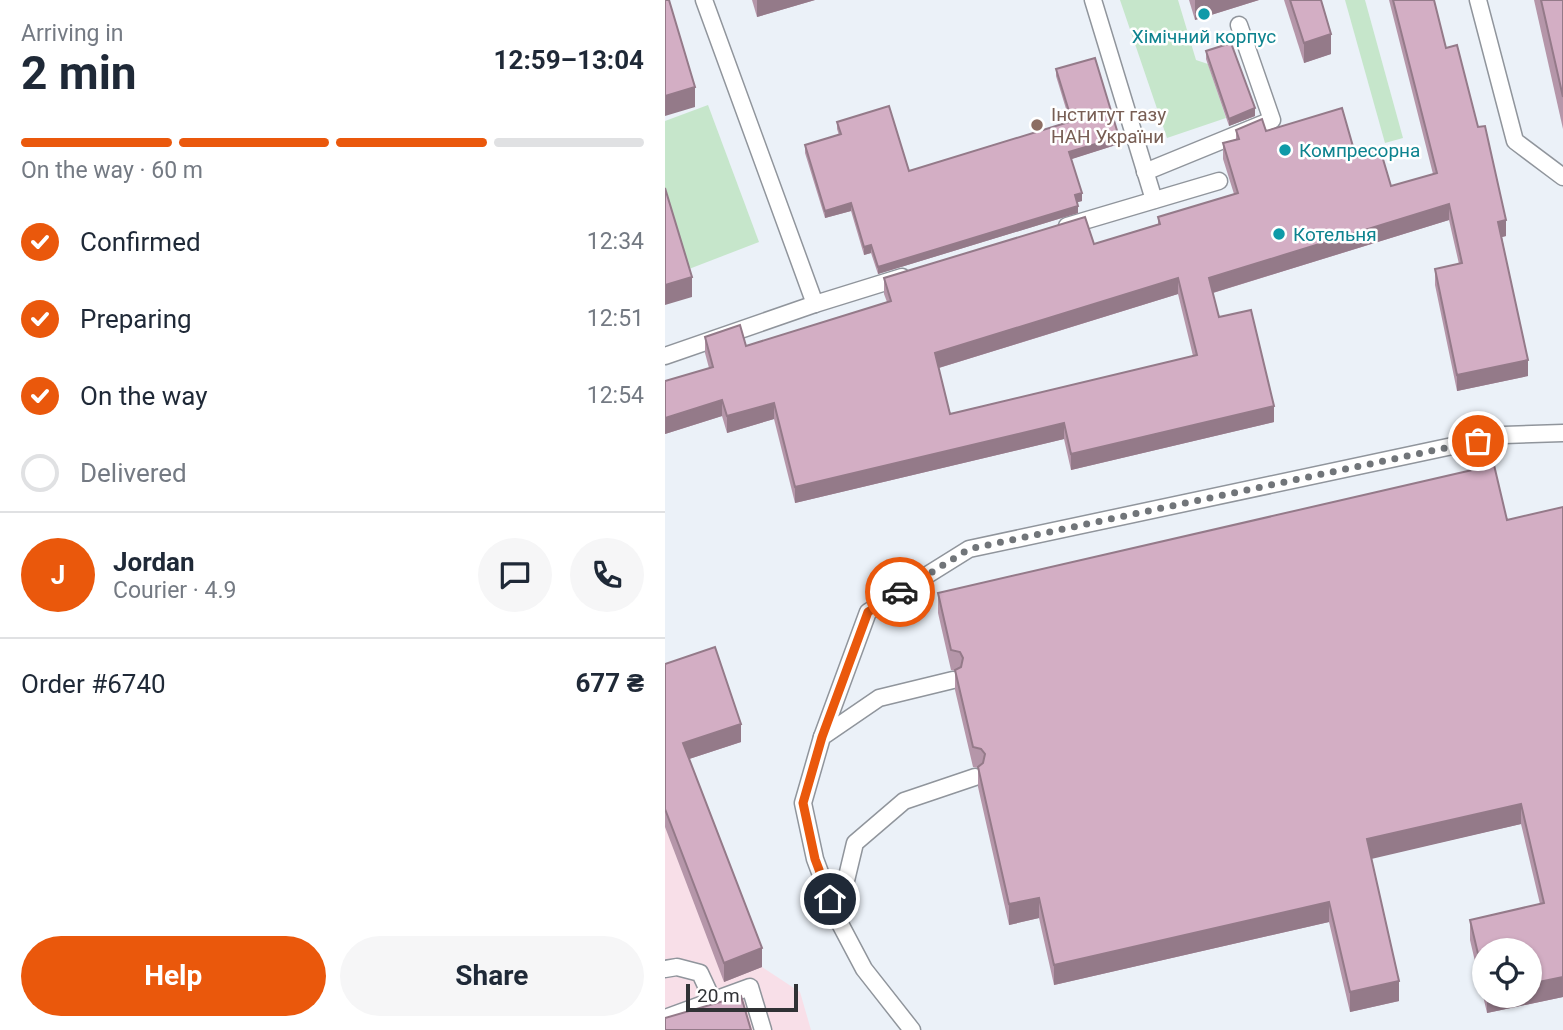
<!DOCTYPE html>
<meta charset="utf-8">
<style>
:root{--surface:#fff;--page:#f6f6f7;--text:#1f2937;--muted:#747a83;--line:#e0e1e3;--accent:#ea580c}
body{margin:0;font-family:Roboto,sans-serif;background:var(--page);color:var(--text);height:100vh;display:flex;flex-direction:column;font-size:26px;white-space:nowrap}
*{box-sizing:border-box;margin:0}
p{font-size:23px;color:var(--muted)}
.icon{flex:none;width:38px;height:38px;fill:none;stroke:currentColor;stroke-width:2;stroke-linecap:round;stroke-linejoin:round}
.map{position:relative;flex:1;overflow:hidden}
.sheet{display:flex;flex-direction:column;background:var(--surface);width:665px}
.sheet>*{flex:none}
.buttons{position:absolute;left:807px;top:938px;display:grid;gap:14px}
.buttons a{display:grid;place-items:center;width:70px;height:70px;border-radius:50%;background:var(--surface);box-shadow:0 2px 5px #0004;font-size:35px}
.scale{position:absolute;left:21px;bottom:18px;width:112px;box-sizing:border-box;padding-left:7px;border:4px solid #303235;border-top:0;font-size:19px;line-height:24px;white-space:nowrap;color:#303235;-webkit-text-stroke:5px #fff;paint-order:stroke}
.pin{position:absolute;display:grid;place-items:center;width:60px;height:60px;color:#fff;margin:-30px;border:4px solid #fff;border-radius:50%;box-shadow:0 2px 7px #0007}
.courier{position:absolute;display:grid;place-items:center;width:70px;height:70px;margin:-35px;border:5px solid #ea580c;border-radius:50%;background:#fff;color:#222;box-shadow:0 2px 9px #0007}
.overview em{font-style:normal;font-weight:700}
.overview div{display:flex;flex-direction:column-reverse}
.overview{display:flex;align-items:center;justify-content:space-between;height:119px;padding:0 21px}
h1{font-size:46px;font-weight:700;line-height:52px}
.bar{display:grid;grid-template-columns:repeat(4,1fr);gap:10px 7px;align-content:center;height:84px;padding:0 21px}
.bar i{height:9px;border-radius:5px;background:var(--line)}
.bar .current{background:var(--accent)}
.bar p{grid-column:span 4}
.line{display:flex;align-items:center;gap:18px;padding:0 21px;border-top:2px solid var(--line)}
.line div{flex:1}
.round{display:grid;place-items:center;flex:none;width:74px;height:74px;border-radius:37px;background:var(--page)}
ol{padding:0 21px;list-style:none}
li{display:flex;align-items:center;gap:21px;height:77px}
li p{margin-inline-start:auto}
li .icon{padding:7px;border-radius:50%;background:var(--accent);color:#fff;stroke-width:4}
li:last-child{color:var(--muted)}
li i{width:38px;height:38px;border:4px solid var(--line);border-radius:50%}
.primary-button{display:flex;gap:14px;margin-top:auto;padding:14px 21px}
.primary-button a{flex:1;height:80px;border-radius:42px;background:var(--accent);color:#fff;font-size:28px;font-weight:700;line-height:80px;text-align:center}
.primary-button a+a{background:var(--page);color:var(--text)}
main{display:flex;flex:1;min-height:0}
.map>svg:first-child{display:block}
.commercial{fill:#f8dfe8}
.green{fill:#c6e6cb}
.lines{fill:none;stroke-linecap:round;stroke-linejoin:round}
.service-casing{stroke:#90959c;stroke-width:19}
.service{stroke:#fff;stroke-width:16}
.wall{fill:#b596a9;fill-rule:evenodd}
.shaded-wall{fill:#947a89}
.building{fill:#d3aec4;stroke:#947a89;stroke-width:2;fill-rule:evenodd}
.done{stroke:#717579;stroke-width:7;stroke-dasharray:0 12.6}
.route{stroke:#ea580c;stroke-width:9}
.culture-dot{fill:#0f9aa8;stroke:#fff;stroke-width:2.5}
.education-dot{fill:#8d6e63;stroke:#fff;stroke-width:2.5}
.labels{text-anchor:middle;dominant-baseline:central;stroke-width:5;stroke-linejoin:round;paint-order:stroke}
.culture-label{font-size:19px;fill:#0d838f;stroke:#fff;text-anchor:start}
.education-label{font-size:19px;fill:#785e54;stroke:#fff;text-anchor:start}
</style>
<main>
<section class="sheet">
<div class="overview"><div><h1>2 min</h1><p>Arriving in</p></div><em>12:59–13:04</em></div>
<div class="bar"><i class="current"></i><i class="current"></i><i class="current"></i><i></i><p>On the way · 60 m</p></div>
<ol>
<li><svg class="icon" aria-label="check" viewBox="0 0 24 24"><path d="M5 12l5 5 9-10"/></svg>Confirmed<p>12:34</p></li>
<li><svg class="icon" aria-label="check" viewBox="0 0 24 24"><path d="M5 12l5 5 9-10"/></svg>Preparing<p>12:51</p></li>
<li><svg class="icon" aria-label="check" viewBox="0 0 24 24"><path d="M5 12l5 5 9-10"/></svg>On the way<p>12:54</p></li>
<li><i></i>Delivered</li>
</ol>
<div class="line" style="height:126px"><b class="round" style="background:var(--accent);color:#fff">J</b><div><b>Jordan</b><p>Courier · 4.9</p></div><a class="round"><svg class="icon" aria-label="chat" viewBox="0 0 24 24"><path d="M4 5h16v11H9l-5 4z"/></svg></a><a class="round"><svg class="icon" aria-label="phone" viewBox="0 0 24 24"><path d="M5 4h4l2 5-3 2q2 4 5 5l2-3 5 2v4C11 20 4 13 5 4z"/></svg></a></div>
<div class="line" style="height:91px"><div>Order #6740</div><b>677 ₴</b></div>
<div class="primary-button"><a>Help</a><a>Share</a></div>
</section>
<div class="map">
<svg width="898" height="1030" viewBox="0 0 898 1030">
<rect width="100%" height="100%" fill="#ebf1f8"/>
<path class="commercial" d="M0 747 97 967 135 992 146 1030H0Z"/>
<g class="green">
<path d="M455 0H513L531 60 543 64 561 118 502 138Z"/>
<path d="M680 0H700L738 138 720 143Z"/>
<path d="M43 105 94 242 24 269 0 190V121Z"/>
</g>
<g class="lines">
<defs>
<g id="service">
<path d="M39 0 150 304"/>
<path d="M428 0 489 200"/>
<path d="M813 0 850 141 898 177"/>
<path d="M480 172 607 120 574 25"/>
<path d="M402 226 554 181"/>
<path d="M0 356 150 304 237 277"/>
<path d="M157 737 203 612 304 549 839 435 898 433"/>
<path d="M172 918 190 843 239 801 310 777"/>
<path d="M0 969 12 967 35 973 48 1001"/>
<path d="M0 1018 85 987 98 1030"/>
<path d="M247 1030 199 969 172 918 150 859 138 803 157 737 214 698 288 680"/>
</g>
</defs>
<use href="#service" class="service-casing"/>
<use href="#service" class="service"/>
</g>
<g class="wall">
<path d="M87 0H150L92 17Z"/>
<path d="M524 0H594L530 20Z"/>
<path d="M619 0H656L666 54 639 63Z"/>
<path d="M724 0H769L781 48 841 236 837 237 863 376 792 391 770 285V269L794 264 784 220 548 293 554 317 609 422 406 470 399 439 130 503 109 419 62 433 57 416 0 434V381L44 368 40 353V337L81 346 222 302 219 294V278L429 244 493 224V217L569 194 558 159V143L571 139V130L601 131 691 157 726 186 768 174ZM513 294 528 356 285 414 274 368Z"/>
<path d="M869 0H898V129Z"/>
<path d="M541 51 590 116 564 126 541 59Z"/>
<path d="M391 69 454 144 406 159 417 201 412 202 413 213 213 274 206 253 199 255 186 211 160 218 140 153V145L174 135 172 129V122L244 171 405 122 391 76Z"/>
<path d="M898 507V997L822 1013 805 940V920L875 904 856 824 706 858 734 1001 685 1012 664 922 389 985 374 918 344 925 313 787V768L308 767 290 690V671L286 670 273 613V593L842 520ZM819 950 864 996H819Z"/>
<path d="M0 664 76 742 24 759 97 967 59 982 0 827Z"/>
</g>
<g class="shaded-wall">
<path d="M92 0H150L92 17Z"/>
<path d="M530 0H594L530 20Z"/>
<path d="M666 34V54L639 63V43Z"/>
<path d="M30 87V107L0 116V96Z"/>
<path d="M590 108V116L564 126V119Z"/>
<path d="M454 137V144L404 160V152Z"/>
<path d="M417 193V201L410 203V195Z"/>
<path d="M186 203V211L160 218V211Z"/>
<path d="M784 204V220L544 294V278Z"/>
<path d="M413 206V213L213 274V267Z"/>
<path d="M841 220V236L833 238V222Z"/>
<path d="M206 245V253L199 255V247Z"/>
<path d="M27 277V297L0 305V285Z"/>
<path d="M513 278V294L270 369V353Z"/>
<path d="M863 360V376L792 391V375Z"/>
<path d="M57 400V416L0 434V418Z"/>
<path d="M109 403V419L62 433V416Z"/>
<path d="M609 406V422L406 470V454Z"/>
<path d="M399 423V439L130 503V487Z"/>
<path d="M76 724V742L18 761V743Z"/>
<path d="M856 804V824L702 860V839Z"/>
<path d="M374 898V918L344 925V904Z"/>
<path d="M664 902V922L389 985V965Z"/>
<path d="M97 948V967L59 982V963Z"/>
<path d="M898 977V997L822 1013V996H864V984Z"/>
<path d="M734 981V1001L685 1012V992Z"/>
</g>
<g class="building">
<path d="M0 0H4L30 87 0 96Z"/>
<path d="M625 0H656L666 34 639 43Z"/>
<path d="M728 0H769L781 48 792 45 813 127 820 126 841 220 833 222 863 360 792 375 770 269 797 263 784 204 544 278 554 317 586 310 609 406 406 454 399 423 130 487 109 403 62 416 57 400 0 418V381L48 367 40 337 75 325 81 346 226 301 219 278 420 217 429 244 495 224 493 217 573 193 558 143 574 139 571 130 597 119 601 131 677 108 691 157 715 149 726 186 772 173ZM513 278 532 355 285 414 270 353Z"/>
<path d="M876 0H898V97Z"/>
<path d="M566 43 590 108 564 119 541 51Z"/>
<path d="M430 58 454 137 404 152 417 193 410 195 413 206 213 267 206 245 199 247 186 203 160 211 140 145 176 134 172 122 224 106 244 171 407 121 391 69Z"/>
<path d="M0 188 27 277 0 285Z"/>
<path d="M829 465 842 520 898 507V977L864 984V950H819V979L805 920 879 903 856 804 702 839 734 981 685 992 664 902 389 965 374 898 344 904 313 767 318 763 320 754 316 749 308 747 290 670 296 667 298 658 295 652 286 650 273 593Z"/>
<path d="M50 647 76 724 18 743 97 948 59 963 0 809V664Z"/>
<path d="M76 996 86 1030H0V1018Z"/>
</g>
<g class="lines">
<path class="done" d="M235 592 304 549 813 441"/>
<path class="route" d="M165 899 150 859 138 803 157 737 203 612 235 592"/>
</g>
<g class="culture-dot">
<circle cx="539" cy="14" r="7"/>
<circle cx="620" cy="150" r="7"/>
<circle cx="614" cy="234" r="7"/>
</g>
<circle class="education-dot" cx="372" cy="125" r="7"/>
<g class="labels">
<g class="culture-label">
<text x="539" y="36" text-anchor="middle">Хімічний корпус</text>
<text x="634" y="150">Компресорна</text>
<text x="628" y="234">Котельня</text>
</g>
<g class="education-label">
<text x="386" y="114">Інститут газу<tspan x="386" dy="22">НАН України</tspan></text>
</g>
</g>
</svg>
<div class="buttons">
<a><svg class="icon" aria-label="locate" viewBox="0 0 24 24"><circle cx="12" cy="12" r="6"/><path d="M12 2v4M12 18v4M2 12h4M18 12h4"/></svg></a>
</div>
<div class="scale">20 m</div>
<div class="pin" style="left:813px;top:441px;background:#ea580c"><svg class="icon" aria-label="bag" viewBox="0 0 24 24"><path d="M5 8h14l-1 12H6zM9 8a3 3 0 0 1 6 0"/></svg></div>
<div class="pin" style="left:165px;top:899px;background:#1f2937"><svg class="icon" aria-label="home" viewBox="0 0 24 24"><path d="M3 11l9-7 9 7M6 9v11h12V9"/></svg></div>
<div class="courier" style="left:235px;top:592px"><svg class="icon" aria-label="car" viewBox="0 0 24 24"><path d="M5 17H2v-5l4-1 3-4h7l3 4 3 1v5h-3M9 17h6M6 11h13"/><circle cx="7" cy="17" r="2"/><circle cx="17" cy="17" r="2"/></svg></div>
</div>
</main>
